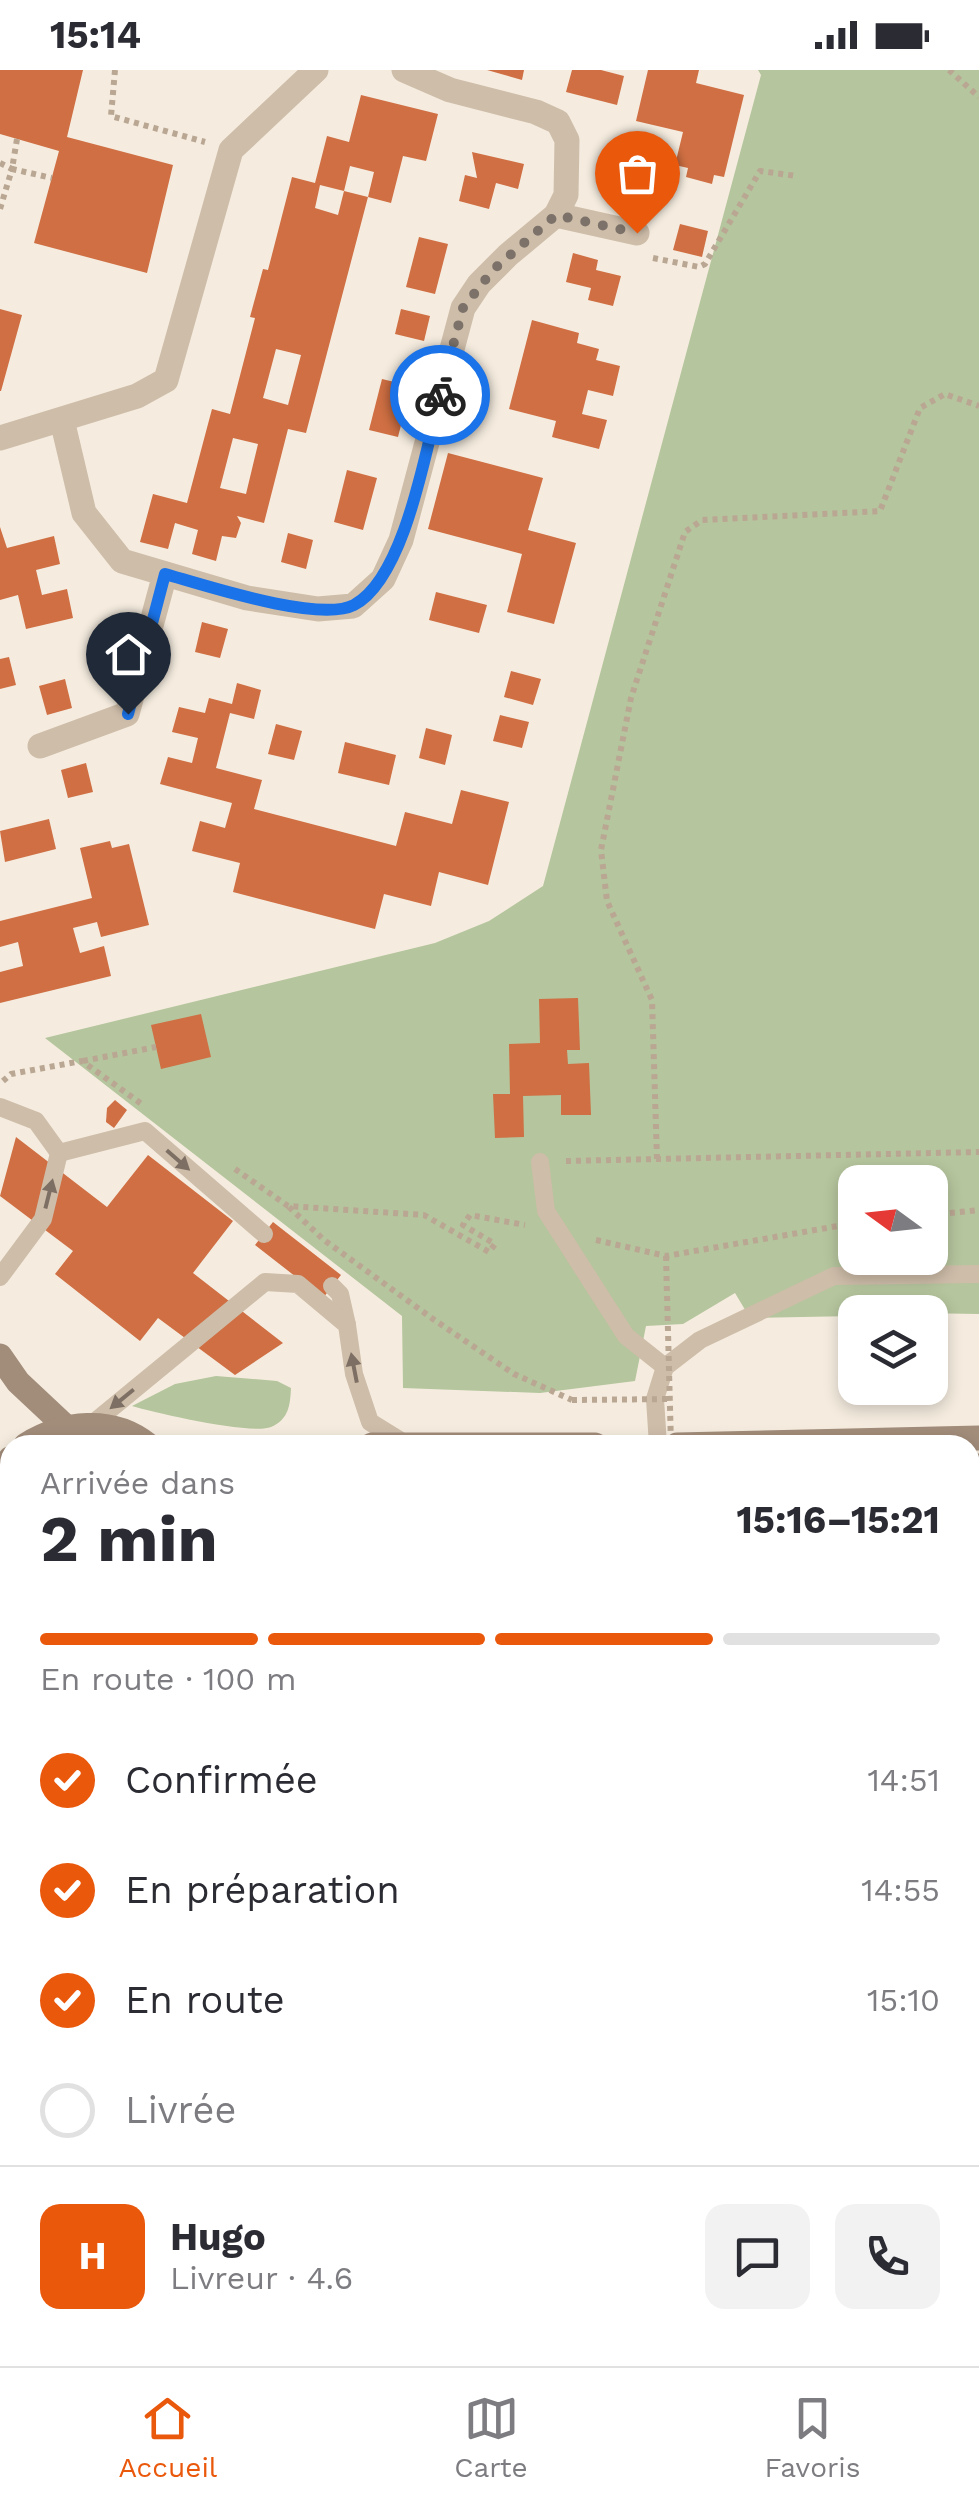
<!DOCTYPE html>
<html lang="fr">
<meta charset="utf-8">
<style>
:root{--surface:#fff;--page:#f2f2f3;--text:#2b2b33;--muted:#7c7c81;--line:#e1e1e2;--accent:#ea580c}
body{margin:0;font-family:"Work Sans",sans-serif;background:var(--page);color:var(--text);height:100vh;display:flex;flex-direction:column;font-size:38px;white-space:nowrap}
*{box-sizing:border-box;margin:0}
p{font-size:32px;color:var(--muted)}
.icon{flex:none;width:55px;height:55px;fill:none;stroke:currentColor;stroke-width:2;stroke-linecap:round;stroke-linejoin:round}
.map{position:relative;flex:1;overflow:hidden}
.sheet{position:absolute;left:0px;top:1365px;width:980px;height:932px;display:flex;flex-direction:column;background:var(--surface);border-radius:30px 30px 0 0;box-shadow:0 5px 15px #0003}
.sheet>*{flex:none}
.needle{width:65px;rotate:285deg}
.tools{position:absolute;left:838px;top:1095px;display:grid;gap:20px}
.tools a{display:grid;place-items:center;width:110px;height:110px;border-radius:20px;background:var(--surface);box-shadow:0 5px 15px #0003;font-size:50px}
.pin{position:absolute;display:grid;place-items:center;width:85px;height:85px;color:#fff;margin:-102px -42px;border-radius:50% 50% 50% 0;rotate:-45deg;box-shadow:0 0 10px #0007}
.pin .icon{rotate:45deg}
.courier{position:absolute;display:grid;place-items:center;width:100px;height:100px;margin:-50px;border:8px solid #1a73e8;border-radius:50%;background:#fff;color:#222;box-shadow:0 2px 12px #0007}
.overview em{font-style:normal;font-weight:700}
.overview div{display:flex;flex-direction:column-reverse}
.overview{display:flex;align-items:center;justify-content:space-between;height:170px;padding:0 40px}
h1{font-size:65px;font-weight:700;line-height:75px}
.bar{display:grid;grid-template-columns:repeat(4,1fr);gap:15px 10px;align-content:center;height:120px;padding:0 40px}
.bar i{height:12px;border-radius:8px;background:var(--line)}
.bar .current{background:var(--accent)}
.bar p{grid-column:span 4}
.line{display:flex;align-items:center;gap:25px;padding:0 40px;border-top:2px solid var(--line)}
.line div{flex:1}
.round{display:grid;place-items:center;flex:none;width:105px;height:105px;border-radius:20px;background:var(--page)}
ol{padding:0 40px;list-style:none}
li{display:flex;align-items:center;gap:30px;height:110px}
li p{margin-inline-start:auto}
li .icon{padding:10px;border-radius:50%;background:var(--accent);color:#fff;stroke-width:4}
li:last-child{color:var(--muted)}
li i{width:55px;height:55px;border:5px solid var(--line);border-radius:50%}
.status{display:flex;justify-content:space-between;align-items:center;height:70px;padding:0 50px;background:var(--surface);direction:ltr}
.status svg{height:28px;fill:currentColor}
.tab-bar{display:flex;justify-content:space-around;align-items:center;height:140px;border-top:2px solid var(--line);background:var(--surface);font-size:28px;color:var(--muted)}
.tab-bar a{display:grid;justify-items:center;gap:5px}
.tab-bar .current{color:var(--accent)}
.map>svg:first-child{display:block}
.green{fill:#b5c59d;fill-rule:evenodd}
.building{fill:#cf6f43;fill-rule:evenodd}
.lines{fill:none;stroke-linecap:round;stroke-linejoin:round}
.path{stroke:#baa793;stroke-width:6;stroke-dasharray:5 5;stroke-linecap:butt}
.lane{stroke:#cebda9;stroke-width:18}
.street{stroke:#cebda9;stroke-width:25}
.secondary{stroke:#a28c7a;stroke-width:25}
.path-bridge{stroke:#baa793;stroke-width:6;stroke-dasharray:5 5;stroke-linecap:butt}
.oneway{fill:#7d6f63}
.done{stroke:#7c7269;stroke-width:10;stroke-dasharray:0 18}
.route{stroke:#1a73e8;stroke-width:12}
</style>
<div class="status"><b>15:14</b><svg viewBox="0 0 49 12"><path d="M0 12V9h3v3zM5 12V6h3v6zM10 12V3h3v9zM15 12V0h3v12zM26 1h20v11H26zM47 4h2v5h-2z"/></svg></div>
<div class="map">
<svg width="979" height="2296" viewBox="0 0 979 2296">
<rect width="100%" height="100%" fill="#f5ecdf"/>
<g class="green">
<path d="M758 0H979V1244L855 1242V1246L750 1248 735 1223 683 1254 646 1256 635 1311 540 1323 403 1318 402 1246 45 968 435 873 489 851 543 816 761 5ZM855 1112H930V1188H855Z"/>
<path d="M216 1306 277 1311 291 1318C290 1335 289 1349 271 1357 251 1365 156 1343 132 1336L175 1314Z"/>
</g>
<g class="building">
<path d="M0 0H83L67 67 173 95 147 203 34 173 59 81 0 64Z"/>
<path d="M487 0H524L522 10Z"/>
<path d="M572 0H601L624 6 617 35 566 22Z"/>
<path d="M648 0H699L696 13 744 25 724 107 714 105 712 114 686 107 688 98 675 95 683 62 636 51Z"/>
<path d="M361 25 438 44 426 91 403 86 391 133 368 127 374 102 350 96 344 121 368 127 306 363 288 359 264 453 237 446 241 453 236 468 222 466 216 491 192 484 198 460 175 453 168 479 140 472 153 424 187 433 212 339 230 344 255 248 250 247 263 199 268 200 292 107 315 113 327 66 349 72ZM320 115 344 121 338 145 315 138ZM276 279 301 285 288 335 263 328ZM233 368 258 374 246 424 220 418Z"/>
<path d="M472 82 524 94 518 119 496 113 489 139 459 131 465 105 477 108Z"/>
<path d="M623 104 650 112 644 137 616 129Z"/>
<path d="M680 154 708 161 702 187 673 180Z"/>
<path d="M419 167 448 174 435 224 406 217Z"/>
<path d="M573 183 598 190 596 200 621 206 613 236 588 230 591 218 566 212Z"/>
<path d="M0 239 22 245 1 321H0Z"/>
<path d="M401 239 430 246 424 271 395 264Z"/>
<path d="M532 250 579 263 577 273 599 279 596 290 620 296 613 326 588 320 582 344 607 350 599 379 552 367 556 351 509 339Z"/>
<path d="M382 309 411 316 398 367 369 360Z"/>
<path d="M448 383 543 408 528 460 576 473 554 554 507 542 522 484 428 459Z"/>
<path d="M347 400 377 408 363 460 334 452Z"/>
<path d="M0 457 7 478 54 466 60 494 36 500 42 525 67 519 73 548 26 559 18 525 0 530Z"/>
<path d="M288 463 313 470 306 499 281 492Z"/>
<path d="M436 522 487 535 479 563 429 550Z"/>
<path d="M202 552 228 559 220 588 195 582Z"/>
<path d="M9 587 16 615 0 619V589Z"/>
<path d="M511 601 541 609 533 635 504 627Z"/>
<path d="M65 609 72 638 47 645 39 616Z"/>
<path d="M237 613 261 620 254 649 230 643 216 698 262 710 254 739 396 776 405 742 452 754 461 720 509 732 488 815 439 802 431 836 384 824 375 859 233 822 240 793 192 781 200 751 225 758 232 733 160 714 168 687 192 693 198 668 172 662 179 637 205 643 209 628 232 634Z"/>
<path d="M500 645 529 652 522 678 493 671Z"/>
<path d="M276 654 302 661 294 690 268 684Z"/>
<path d="M426 658 452 665 445 695 419 688Z"/>
<path d="M345 672 396 685 389 715 338 703Z"/>
<path d="M86 693 93 722 68 728 61 700Z"/>
<path d="M49 749 56 779 5 792 0 761Z"/>
<path d="M110 771 112 778 129 774 149 855 101 867 97 852 73 858 80 883 104 876 111 906 0 933V902L23 896 18 872 0 877V851L92 828 80 778Z"/>
<path d="M578 928 580 980H567L568 994 589 993 591 1045H561V1025L523 1026 524 1067 495 1068 493 1024H510L509 974 540 973 539 929Z"/>
<path d="M201 944 211 987 161 999 151 955Z"/>
<path d="M115 1030 127 1040 114 1058 106 1052 107 1038Z"/>
<path d="M16 1067 107 1137 148 1085 233 1151 193 1203 283 1273 235 1305 158 1248 140 1271 55 1204 73 1181 0 1126Z"/>
<path d="M273 1152 341 1205 323 1228 255 1175Z"/>
<path d="M970 1581 979 1582V1692H974V1699L970 1698Z"/>
<path d="M324 2288H480L477 2296H321Z"/>
<path d="M483 2288H603L601 2296H507Z"/>
<rect x="789" y="2288" width="117" height="8"/>
</g>
<g class="lines">
<g class="path">
<path d="M115 0 111 46 205 72"/>
<path d="M949 0 979 27"/>
<path d="M17 69 12 99 52 108"/>
<path d="M0 93 12 99 0 139"/>
<path d="M653 188 699 197 705 194 760 101 796 106"/>
<path d="M83 991 156 977"/>
<path d="M3 1011 11 1004 82 991 143 1035"/>
<path d="M657 1089 652 930 607 831 601 780 631 628 685 462 702 450 880 441 920 338 945 324 979 336"/>
<path d="M566 1091 979 1082"/>
<path d="M235 1099 288 1136 424 1145 489 1182 495 1174 463 1155 470 1145 525 1155"/>
<path d="M289 1137 324 1170 433 1249 514 1304 572 1330"/>
<path d="M930 1145 979 1140"/>
<path d="M596 1170 666 1186 855 1153"/>
<path d="M970 1777H979"/>
<path d="M970 1846 979 1840"/>
<path d="M970 2230H979"/>
<path d="M947 2288 948 2296"/>
<path d="M239 2296 242 2288"/>
<path d="M744 2296 748 2288"/>
</g>
<g class="lane">
<path d="M0 1037 36 1051 59 1083 43 1149 0 1207"/>
<path d="M59 1083 145 1061 264 1164"/>
<path d="M540 1092 546 1141 626 1266 665 1297"/>
<path d="M332 1216 340 1224 347 1255"/>
<path d="M91 1355 265 1212 298 1214 347 1255 354 1304 370 1352 404 1373"/>
<path d="M658 1375 655 1329 665 1297 700 1270 834 1206 979 1204"/>
<path d="M0 2055 10 2061"/>
</g>
<g class="street">
<path d="M556 145 637 163"/>
<path d="M62 350 84 443 122 491 247 528 318 539 353 536 383 509 401 470 463 238 479 214 508 185 556 145 566 125 567 70 558 52 536 42 450 20 404 0"/>
<path d="M0 368 137 326 166 310 231 80 316 0"/>
<path d="M40 676 127 644 165 504"/>
<path d="M0 2239 10 2243"/>
<path d="M135 2288 158 2296"/>
</g>
<g class="secondary">
<path d="M0 1286 18 1312 66 1357"/>
<path d="M26 1375C63 1352 112 1346 148 1375"/>
<path d="M372 1375H595"/>
<path d="M677 1375 979 1368"/>
<path d="M970 1397 979 1396"/>
<path d="M0 1402 10 1389"/>
<path d="M0 1517 10 1530"/>
<path d="M0 1731 10 1707"/>
</g>
<g class="path-bridge">
<path d="M666 1186 671 1375"/>
<path d="M572 1330 670 1329"/>
</g>
</g>
<defs><path id="oneway-solid" d="M-6-.8H1V-3.2L6.5 0L1 3.2V.8H-6Z" transform="scale(2.5)"/></defs>
<g class="oneway">
<use href="#oneway-solid" transform="translate(178 1090) rotate(41)"/>
<use href="#oneway-solid" transform="translate(49 1124) rotate(-76)"/>
<use href="#oneway-solid" transform="translate(354 1298) rotate(-101)"/>
<use href="#oneway-solid" transform="translate(122 1329) rotate(141)"/>
</g>
<g class="lines">
<path class="done" d="M440 325 463 238 493 200 556 145 637 163"/>
<path class="route" d="M128 644 165 504C204 515 319 553 354 535 405 508 426 379 440 325"/>
</g>
</svg>
<div class="tools">
<a><svg class="needle" viewBox="-14 -14 28 28"><path d="M0-13l5 13h-10z" fill="#e53935"/><path d="M0 13l5-13h-10z" fill="#7c7c81"/></svg></a>
<a><svg class="icon" aria-label="layers" viewBox="0 0 24 24"><path d="M12 4l9 5-9 5-9-5zM3 14l9 5 9-5"/></svg></a>
</div>
<div class="pin" style="left:637px;top:163px;background:#ea580c"><svg class="icon" aria-label="bag" viewBox="0 0 24 24"><path d="M5 8h14l-1 12H6zM9 8a3 3 0 0 1 6 0"/></svg></div>
<div class="pin" style="left:128px;top:644px;background:#1f2937"><svg class="icon" aria-label="home" viewBox="0 0 24 24"><path d="M3 11l9-7 9 7M6 9v11h12V9"/></svg></div>
<div class="courier" style="left:440px;top:325px"><svg class="icon" aria-label="bike" viewBox="0 0 24 24"><circle cx="6" cy="16" r="4"/><circle cx="18" cy="16" r="4"/><path d="M6 16l4-8h5l3 8M10 8l3 8H6M13 5h3"/></svg></div>
<section class="sheet">
<div class="overview"><div><h1>2 min</h1><p>Arrivée dans</p></div><em>15:16–15:21</em></div>
<div class="bar"><i class="current"></i><i class="current"></i><i class="current"></i><i></i><p>En route · 100 m</p></div>
<ol>
<li><svg class="icon" aria-label="check" viewBox="0 0 24 24"><path d="M5 12l5 5 9-10"/></svg>Confirmée<p>14:51</p></li>
<li><svg class="icon" aria-label="check" viewBox="0 0 24 24"><path d="M5 12l5 5 9-10"/></svg>En préparation<p>14:55</p></li>
<li><svg class="icon" aria-label="check" viewBox="0 0 24 24"><path d="M5 12l5 5 9-10"/></svg>En route<p>15:10</p></li>
<li><i></i>Livrée</li>
</ol>
<div class="line" style="height:180px"><b class="round" style="background:var(--accent);color:#fff">H</b><div><b>Hugo</b><p>Livreur · 4.6</p></div><a class="round"><svg class="icon" aria-label="chat" viewBox="0 0 24 24"><path d="M4 5h16v11H9l-5 4z"/></svg></a><a class="round"><svg class="icon" aria-label="phone" viewBox="0 0 24 24"><path d="M5 4h4l2 5-3 2q2 4 5 5l2-3 5 2v4C11 20 4 13 5 4z"/></svg></a></div>
</section>
</div>
<nav class="tab-bar">
<a class="current"><svg class="icon" aria-label="home" viewBox="0 0 24 24"><path d="M3 11l9-7 9 7M6 9v11h12V9"/></svg>Accueil</a>
<a><svg class="icon" aria-label="map" viewBox="0 0 24 24"><path d="M3 6l6-2 6 2 6-2v14l-6 2-6-2-6 2zM9 4v14M15 6v14"/></svg>Carte</a>
<a><svg class="icon" aria-label="saved" viewBox="0 0 24 24"><path d="M7 4h10v16l-5-4-5 4z"/></svg>Favoris</a>
</nav>
